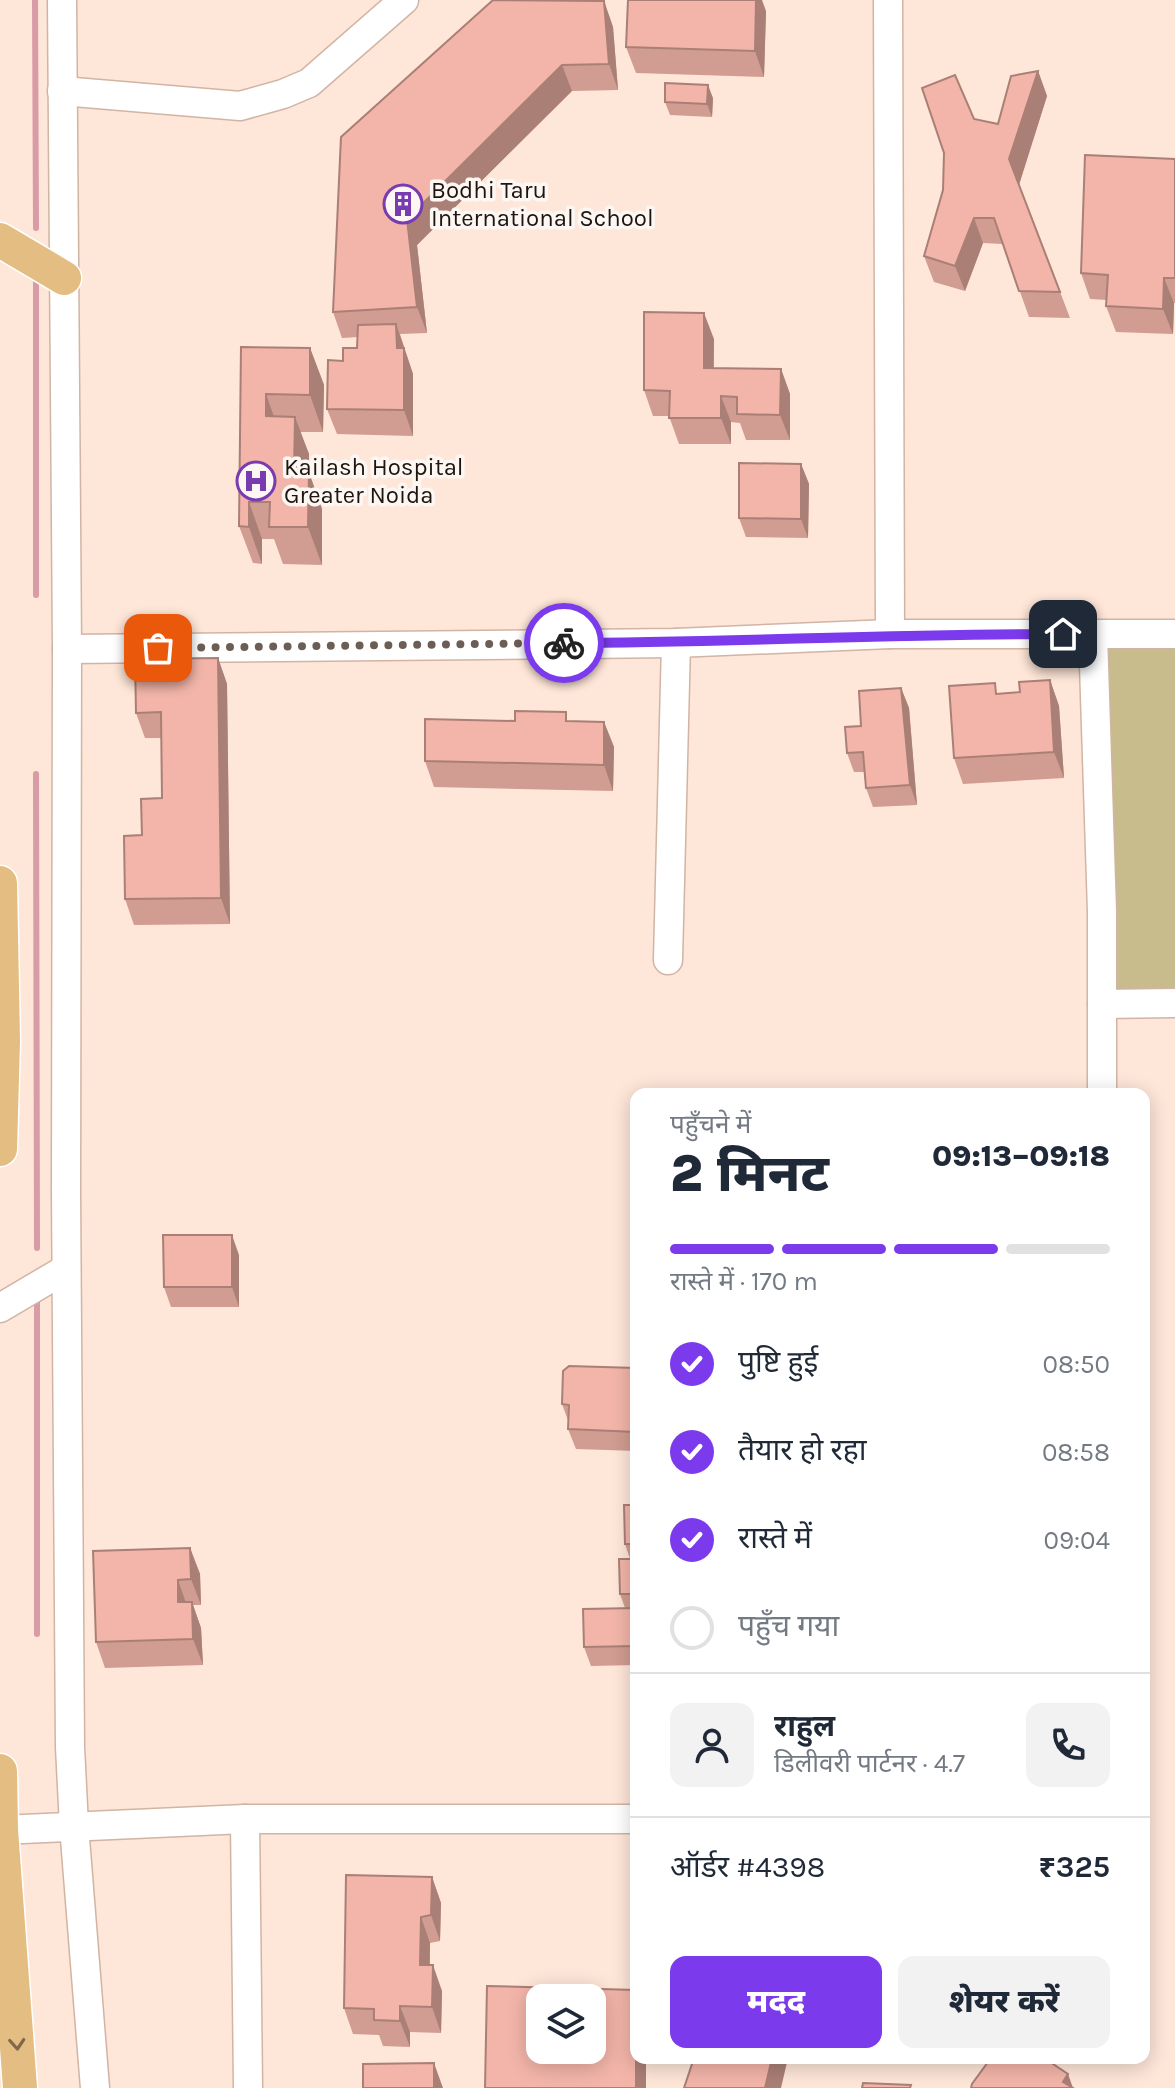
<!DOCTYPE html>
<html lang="hi">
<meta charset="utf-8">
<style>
:root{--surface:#fff;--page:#f2f2f3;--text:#1f2937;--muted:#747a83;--line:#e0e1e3;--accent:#7c3aed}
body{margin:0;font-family:Karla,"Noto Sans Devanagari",sans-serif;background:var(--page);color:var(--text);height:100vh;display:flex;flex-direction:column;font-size:30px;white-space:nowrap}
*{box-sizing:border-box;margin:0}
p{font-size:26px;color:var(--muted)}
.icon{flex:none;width:44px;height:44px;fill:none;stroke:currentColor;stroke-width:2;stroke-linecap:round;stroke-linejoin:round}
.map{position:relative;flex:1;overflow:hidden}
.details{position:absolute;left:630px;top:1088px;width:520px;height:976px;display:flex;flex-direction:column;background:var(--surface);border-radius:16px;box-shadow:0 4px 20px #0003}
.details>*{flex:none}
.buttons{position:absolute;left:526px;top:1984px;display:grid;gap:16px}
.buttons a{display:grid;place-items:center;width:80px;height:80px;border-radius:16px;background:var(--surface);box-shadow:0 4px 20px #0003;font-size:40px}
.pin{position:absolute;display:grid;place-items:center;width:68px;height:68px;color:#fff;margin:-34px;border-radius:16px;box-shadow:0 4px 12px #0006}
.courier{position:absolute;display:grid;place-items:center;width:80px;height:80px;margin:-40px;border:6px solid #7c3aed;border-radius:50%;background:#fff;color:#222;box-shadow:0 2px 10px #0007}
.head em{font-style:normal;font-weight:800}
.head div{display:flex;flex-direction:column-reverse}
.head{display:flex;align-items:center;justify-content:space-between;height:136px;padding:0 40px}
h1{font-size:52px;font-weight:800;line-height:60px}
.bar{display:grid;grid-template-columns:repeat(4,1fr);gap:12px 8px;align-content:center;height:96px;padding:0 40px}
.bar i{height:10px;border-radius:6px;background:var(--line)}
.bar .active{background:var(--accent)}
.bar p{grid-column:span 4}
.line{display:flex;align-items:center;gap:20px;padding:0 40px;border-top:2px solid var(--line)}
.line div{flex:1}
.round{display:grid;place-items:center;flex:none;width:84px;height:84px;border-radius:16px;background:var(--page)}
ol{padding:0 40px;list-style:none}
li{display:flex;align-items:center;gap:24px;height:88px}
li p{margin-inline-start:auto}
li .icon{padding:8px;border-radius:50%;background:var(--accent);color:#fff;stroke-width:4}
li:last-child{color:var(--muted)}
li i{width:44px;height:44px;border:4px solid var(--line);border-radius:50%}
.action{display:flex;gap:16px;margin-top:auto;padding:16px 40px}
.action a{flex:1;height:92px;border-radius:16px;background:var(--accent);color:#fff;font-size:32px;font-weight:800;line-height:92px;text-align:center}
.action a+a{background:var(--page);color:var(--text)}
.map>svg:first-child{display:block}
.green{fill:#c8bc8c}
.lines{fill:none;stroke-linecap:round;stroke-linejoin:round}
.stream{stroke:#d99ba5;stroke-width:6}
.minor-casing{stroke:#d1b4a4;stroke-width:31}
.major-casing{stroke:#fff;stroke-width:37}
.minor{stroke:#fff;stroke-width:28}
.major{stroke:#e3bd82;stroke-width:34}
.wall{fill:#d19c91}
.shaded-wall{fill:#aa7f76}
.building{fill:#f3b5a9;stroke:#aa7f76;stroke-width:2;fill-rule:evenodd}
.oneway{stroke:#816948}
.done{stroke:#6d5e55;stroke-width:8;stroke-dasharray:0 14.4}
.route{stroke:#7c3aed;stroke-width:10}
.labels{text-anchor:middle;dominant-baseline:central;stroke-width:7;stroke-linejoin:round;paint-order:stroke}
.poi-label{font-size:24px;fill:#1f150f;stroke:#fdf7f4;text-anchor:start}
</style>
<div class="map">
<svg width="1175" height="2088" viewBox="0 0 1175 2088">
<rect width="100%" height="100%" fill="#fee6d8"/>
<path class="green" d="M1093 634H1175V1003L1102 1004Z"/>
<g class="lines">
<g class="stream">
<path d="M35 0 36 228"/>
<path d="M36 281V595"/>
<path d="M36 774 37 1248"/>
<path d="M37 1294V1634"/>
</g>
<defs>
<g id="minor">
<path d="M62 0 67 649 66 1191 70 1747 74 1826 95 2088"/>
<path d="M888 0 890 634"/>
<path d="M62 91 240 106 283 94 309 83 404 0"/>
<path d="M1093 634 1102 912V1094"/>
<path d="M67 649 676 643 890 634H1175"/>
<path d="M668 960 676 643"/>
<path d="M1102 1004 1175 1003"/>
<path d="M0 1308 66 1269"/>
<path d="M245 1819 248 2088"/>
<path d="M1 1830 245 1819H636"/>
</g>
<g id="major">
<path d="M0 240 64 278"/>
<path d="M0 883 3 1041 0 1149"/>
<path d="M0 1771 1 1830 20 2088"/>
</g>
</defs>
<use href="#minor" class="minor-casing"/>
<use href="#major" class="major-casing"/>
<use href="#minor" class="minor"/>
<use href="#major" class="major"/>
</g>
<g class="wall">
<path d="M604 1 613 27 618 90 572 91 417 245 427 333 400 334 413 374V436L337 434 327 409 343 361 357 348 358 337 342 338 333 312Z"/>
<path d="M766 11 764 77 636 73 626 47Z"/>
<path d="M1038 71 1047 96 1019 184 1070 318 1029 317 1003 244 983 243 965 291 934 282 924 256 974 119 998 124Z"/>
<path d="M713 98 712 117 670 115 665 102Z"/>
<path d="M1175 159V303H1174L1173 334 1116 332 1106 306 1107 300 1090 299 1081 273Z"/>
<path d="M714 339V368L781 369 790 394V440H746L740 423 731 422V444H679L669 416H653L644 390Z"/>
<path d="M241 347 310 348 324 385 323 432H300L309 454 308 472 322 509V565L283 564 274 539H262V564L253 563 239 526Z"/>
<path d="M801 464 809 484 808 538 746 537 739 518Z"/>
<path d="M218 658 227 684 230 924 134 925 125 899 142 835 162 798 161 738H145L136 713Z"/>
<path d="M1050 680 1059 706 1064 778 963 784 954 758 999 694 1020 692Z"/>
<path d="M901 688 909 708 917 805 873 807 866 788 864 772H854L847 753 861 726Z"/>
<path d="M515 721 604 722 614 747 613 791 434 787 425 761Z"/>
<path d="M239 1255V1307H171L164 1287Z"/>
<path d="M636 1368V1451L576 1449 568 1429 569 1423 562 1404Z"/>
<path d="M636 1505V1665L591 1666 584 1647 625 1608 620 1594 630 1559 625 1544Z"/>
<path d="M190 1548 200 1574 201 1605H193L201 1628 203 1665 105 1668 96 1642Z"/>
<path d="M432 1877 441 1903 440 1941 430 1943V1965L442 1991 441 2033 410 2032V2047L383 2046 379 2035 353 2034 344 2008Z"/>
</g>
<g class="shaded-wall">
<path d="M756 0H762L766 11 764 77 755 51Z"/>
<path d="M604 1 613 27 618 90 609 64Z"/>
<path d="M562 65 572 91 417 245 427 333 417 307 407 219Z"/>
<path d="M1038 71 1047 96 1019 185 1009 159Z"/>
<path d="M708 85 713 98 712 117 707 104Z"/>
<path d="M974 218 983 243 965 291 955 266Z"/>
<path d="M1164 278 1174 303 1173 334 1163 309Z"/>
<path d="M704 313 714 339 713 394 704 368Z"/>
<path d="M396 324 413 374V436L404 410 397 348Z"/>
<path d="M310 348 324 385 323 432 310 395Z"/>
<path d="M781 369 790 394V440L780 415Z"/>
<path d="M266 394 279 431 266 416Z"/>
<path d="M721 396 731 422V444L721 418Z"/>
<path d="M295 417 309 454 308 509 294 472Z"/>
<path d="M801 464 809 484 808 538 801 519Z"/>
<path d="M309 472 322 509V565L308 527Z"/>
<path d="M249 502 262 539V564L249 527Z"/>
<path d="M218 658 227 684 230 924 221 898Z"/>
<path d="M1050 680 1059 706 1064 778 1054 752Z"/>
<path d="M901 688 909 708 917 805 910 785Z"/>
<path d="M604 722 614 747 613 791 604 765Z"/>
<path d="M232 1235 239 1255V1307L232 1287Z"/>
<path d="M190 1548 200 1574 201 1605 191 1579Z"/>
<path d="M178 1580 187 1606 178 1602Z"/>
<path d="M192 1602 201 1628 203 1665 193 1639Z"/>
<path d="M432 1877 441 1903 440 1941 431 1915Z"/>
<path d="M421 1917 430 1943 429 1991 420 1965Z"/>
<path d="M433 1965 442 1991 441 2033 432 2007Z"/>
<path d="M400 2006 410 2032V2047L400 2021Z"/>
<rect x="636" y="2058" width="10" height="30"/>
<path d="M772 2058H788L781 2088H765Z"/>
<path d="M434 2063 443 2088H435Z"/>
<path d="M1068 2074 1073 2088 1063 2082Z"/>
</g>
<g class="building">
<path d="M493 0 604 1 609 64 562 65 407 219 417 307 333 312 341 137Z"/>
<path d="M628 0H756L755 51 626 47Z"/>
<path d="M1038 71 1009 159 1060 292 1019 291 994 218H974L955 266 924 256 943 190 944 153 922 88 955 75 974 119 998 124 1011 76Z"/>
<path d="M665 83 708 85 707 104 665 102Z"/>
<path d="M1085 155 1175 159V278H1164L1163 309 1106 306 1108 275 1081 273Z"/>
<path d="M644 312 704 313V368L781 369 780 415 737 414V397L721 396V418H669L670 391 644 390Z"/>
<path d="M396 324 397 348H404V410L327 409 328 360 343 361V348H357L358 325Z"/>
<path d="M241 347 310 348V395L266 394V416L295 417 294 472H309L308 527H269L270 502H249V527L239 526Z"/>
<path d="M739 463 801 464V519L739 518Z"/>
<path d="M218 658 221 898 125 899 124 836 142 835 141 799 162 798 161 712 136 713 135 659Z"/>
<path d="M1050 680 1054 752 954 758 949 686 995 683 996 694 1020 692 1019 682Z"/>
<path d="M901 688 910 785 866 788 863 752 847 753 845 727 861 726 859 691Z"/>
<path d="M515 711 566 712V721L604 722V765L425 761V719L515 721Z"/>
<path d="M163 1235H232V1287H164Z"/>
<path d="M569 1366 636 1368V1432L568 1429 569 1405 562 1404 563 1371Z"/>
<path d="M624 1505H636V1544H625Z"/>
<path d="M190 1548 191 1579 178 1580V1602H192L193 1639 96 1642 93 1551Z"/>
<path d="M619 1559H636V1594H620Z"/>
<path d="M636 1608V1646L584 1647 583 1609Z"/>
<path d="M346 1875 432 1877 431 1915 421 1917 420 1965H433L432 2007 400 2006V2021L374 2020V2009L344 2008Z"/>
<path d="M487 1986 636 1990V2088H485ZM540 1998H592V2050H540Z"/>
<path d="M694 2058H772L765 2088H684Z"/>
<path d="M996 2058H1044L1068 2074 1063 2082 1073 2088H971L972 2084 988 2062Z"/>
<path d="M434 2063V2087L441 2088H363V2064Z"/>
<path d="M863 2083 911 2085 910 2088H862Z"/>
</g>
<defs><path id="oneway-chevron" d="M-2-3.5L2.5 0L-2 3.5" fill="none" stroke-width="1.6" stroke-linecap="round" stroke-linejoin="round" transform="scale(2)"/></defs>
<use class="oneway" href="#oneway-chevron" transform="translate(17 2044) rotate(86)"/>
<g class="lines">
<path class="done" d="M158 648 564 643"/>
<path class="route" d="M564 643C731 642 897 634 1063 634"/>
</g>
<defs>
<symbol id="building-ring" viewBox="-11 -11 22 22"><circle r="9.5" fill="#fdf7f4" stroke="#793bb0" stroke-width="1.5"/><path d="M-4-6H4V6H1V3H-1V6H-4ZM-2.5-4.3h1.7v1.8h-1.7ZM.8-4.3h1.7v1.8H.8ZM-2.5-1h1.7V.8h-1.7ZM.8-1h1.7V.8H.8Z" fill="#793bb0"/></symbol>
<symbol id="hospital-ring" viewBox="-11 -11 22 22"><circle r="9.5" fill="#fdf7f4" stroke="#793bb0" stroke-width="1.5"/><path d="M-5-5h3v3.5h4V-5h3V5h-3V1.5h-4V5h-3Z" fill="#793bb0"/></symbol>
</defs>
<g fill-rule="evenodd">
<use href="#building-ring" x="381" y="182" width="44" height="44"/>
<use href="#hospital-ring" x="234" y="459" width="44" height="44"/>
</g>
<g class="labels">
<g class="poi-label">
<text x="431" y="190">Bodhi Taru<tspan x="431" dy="28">International School</tspan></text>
<text x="284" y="467">Kailash Hospital<tspan x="284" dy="28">Greater Noida</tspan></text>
</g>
</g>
</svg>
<div class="buttons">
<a><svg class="icon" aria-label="layers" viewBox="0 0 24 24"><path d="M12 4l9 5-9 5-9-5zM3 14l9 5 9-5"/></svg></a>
</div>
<div class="pin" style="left:158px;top:648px;background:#ea580c"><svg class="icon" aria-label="bag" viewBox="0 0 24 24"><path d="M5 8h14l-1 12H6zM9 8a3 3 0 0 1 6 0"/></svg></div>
<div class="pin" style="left:1063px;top:634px;background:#1f2937"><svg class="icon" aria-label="home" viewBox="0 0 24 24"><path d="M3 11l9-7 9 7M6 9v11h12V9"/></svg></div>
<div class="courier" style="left:564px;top:643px"><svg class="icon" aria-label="bike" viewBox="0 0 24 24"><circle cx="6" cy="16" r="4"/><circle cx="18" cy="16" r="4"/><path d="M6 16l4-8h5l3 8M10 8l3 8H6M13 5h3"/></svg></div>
<section class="details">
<div class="head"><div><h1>2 मिनट</h1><p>पहुँचने में</p></div><em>09:13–09:18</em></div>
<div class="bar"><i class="active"></i><i class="active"></i><i class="active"></i><i></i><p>रास्ते में · 170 m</p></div>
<ol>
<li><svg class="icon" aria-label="check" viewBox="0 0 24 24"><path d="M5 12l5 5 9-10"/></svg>पुष्टि हुई<p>08:50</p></li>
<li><svg class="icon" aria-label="check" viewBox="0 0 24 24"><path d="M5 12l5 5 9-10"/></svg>तैयार हो रहा<p>08:58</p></li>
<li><svg class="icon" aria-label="check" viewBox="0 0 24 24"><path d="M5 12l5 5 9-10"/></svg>रास्ते में<p>09:04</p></li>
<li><i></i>पहुँच गया</li>
</ol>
<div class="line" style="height:144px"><a class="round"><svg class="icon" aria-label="person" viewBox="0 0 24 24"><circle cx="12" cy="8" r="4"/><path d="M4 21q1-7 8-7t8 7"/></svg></a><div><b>राहुल</b><p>डिलीवरी पार्टनर · 4.7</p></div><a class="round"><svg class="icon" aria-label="phone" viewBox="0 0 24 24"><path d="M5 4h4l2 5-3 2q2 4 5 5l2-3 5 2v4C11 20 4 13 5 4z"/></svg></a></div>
<div class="line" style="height:104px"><div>ऑर्डर #4398</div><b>₹325</b></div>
<div class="action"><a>मदद</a><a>शेयर करें</a></div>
</section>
</div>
